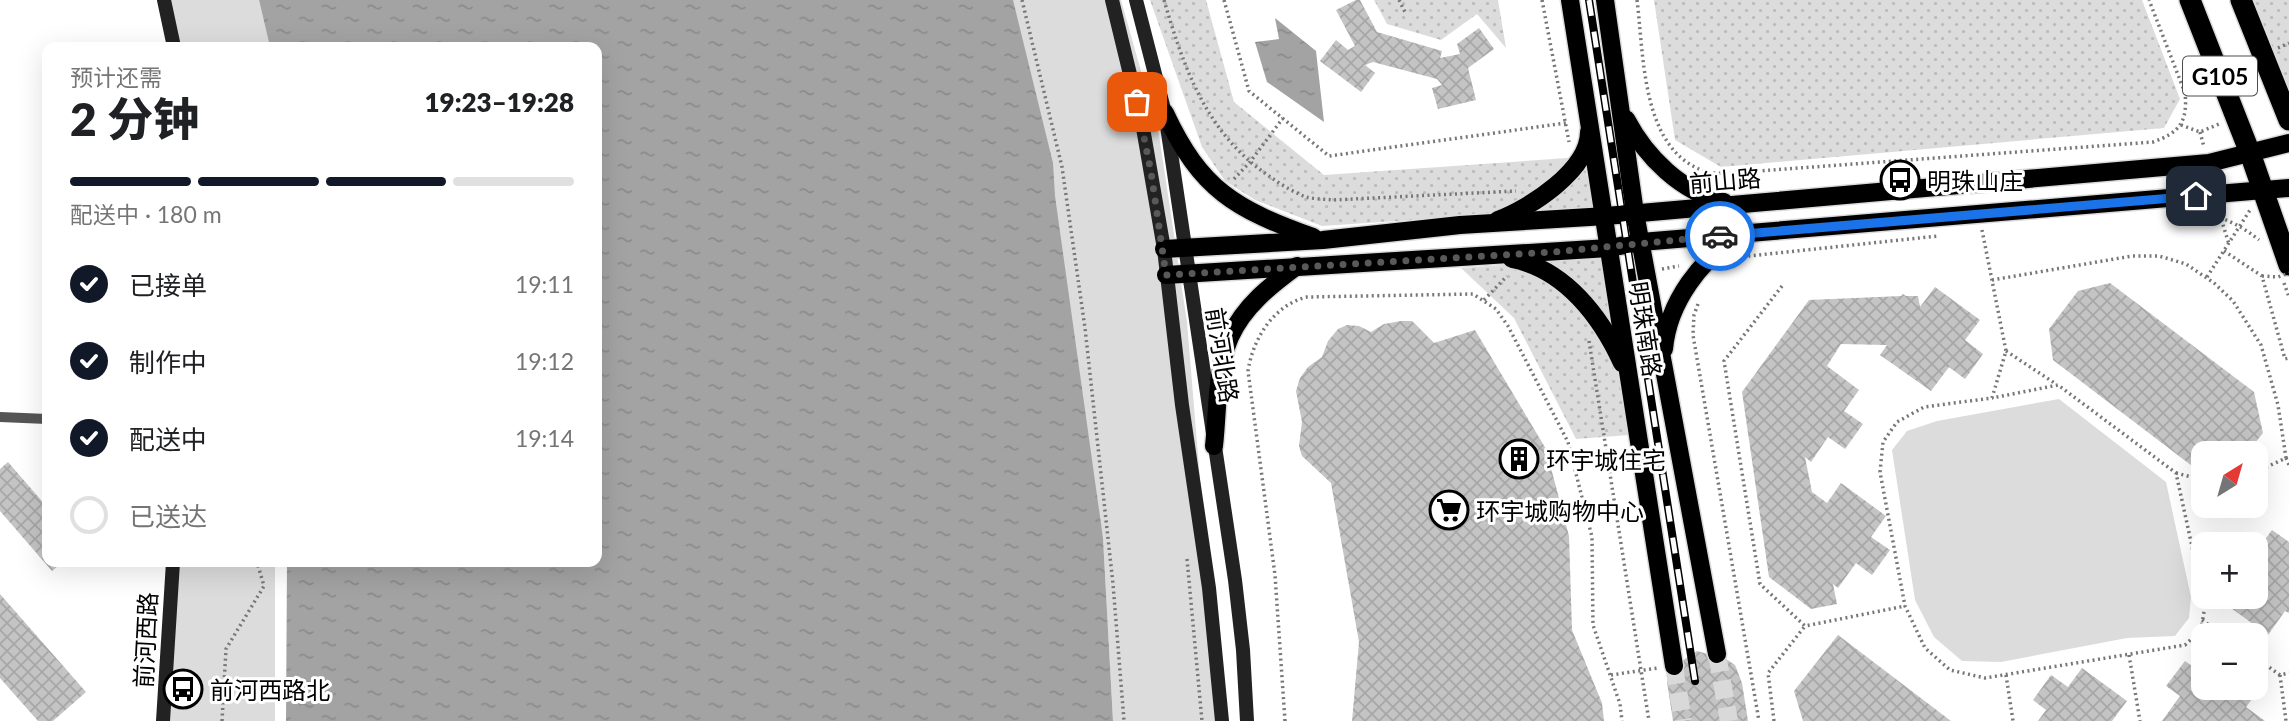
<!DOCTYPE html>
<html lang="zh">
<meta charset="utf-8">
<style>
:root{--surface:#fff;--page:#f6f6f6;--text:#202124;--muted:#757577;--line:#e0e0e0;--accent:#111827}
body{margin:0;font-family:Lato,"Noto Sans SC",sans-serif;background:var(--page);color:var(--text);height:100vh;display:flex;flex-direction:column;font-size:26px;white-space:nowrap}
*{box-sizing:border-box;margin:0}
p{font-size:23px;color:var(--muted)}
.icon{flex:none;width:38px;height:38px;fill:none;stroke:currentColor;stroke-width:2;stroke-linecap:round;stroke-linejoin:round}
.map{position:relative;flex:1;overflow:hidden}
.side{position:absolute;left:42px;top:42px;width:560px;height:525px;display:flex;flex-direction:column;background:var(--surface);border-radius:14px;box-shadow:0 7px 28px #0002}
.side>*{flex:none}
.needle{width:46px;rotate:37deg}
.fabs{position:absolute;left:2191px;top:441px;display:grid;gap:14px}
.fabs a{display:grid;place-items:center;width:77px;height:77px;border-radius:14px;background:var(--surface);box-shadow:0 7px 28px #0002;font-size:35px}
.pin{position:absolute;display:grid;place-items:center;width:60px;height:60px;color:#fff;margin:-30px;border-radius:14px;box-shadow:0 4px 10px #0006}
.courier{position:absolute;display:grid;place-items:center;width:70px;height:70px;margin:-35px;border:5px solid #1a73e8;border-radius:50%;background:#fff;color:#222;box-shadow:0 2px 9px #0007}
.summary em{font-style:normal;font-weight:800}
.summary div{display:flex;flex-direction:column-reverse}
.summary{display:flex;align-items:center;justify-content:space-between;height:119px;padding:0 28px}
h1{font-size:46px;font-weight:800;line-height:52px}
.bar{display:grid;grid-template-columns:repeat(4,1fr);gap:10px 7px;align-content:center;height:84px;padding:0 28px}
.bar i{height:9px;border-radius:5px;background:var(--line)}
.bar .on{background:var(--accent)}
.bar p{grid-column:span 4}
ol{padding:0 28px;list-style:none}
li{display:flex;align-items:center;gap:21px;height:77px}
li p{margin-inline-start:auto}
li .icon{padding:7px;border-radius:50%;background:var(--accent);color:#fff;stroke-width:4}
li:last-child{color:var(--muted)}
li i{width:38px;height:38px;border:4px solid var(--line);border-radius:50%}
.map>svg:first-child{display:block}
.grass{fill:url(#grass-dots)}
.park{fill:#dcdcdc}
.water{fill:url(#water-ripples)}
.building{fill:url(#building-cross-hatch)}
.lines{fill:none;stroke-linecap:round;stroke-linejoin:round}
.primary-tunnel{stroke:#d9d9d9;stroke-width:18;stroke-dasharray:18 9;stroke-linecap:butt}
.primary-casing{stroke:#dbdbdb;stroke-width:21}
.highway-casing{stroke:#dbdbdb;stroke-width:24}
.path{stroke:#777;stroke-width:3.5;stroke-dasharray:2 3.5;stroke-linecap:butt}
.lane{stroke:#555;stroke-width:10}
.secondary{stroke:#222;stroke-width:14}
.primary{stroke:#000;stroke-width:18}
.highway{stroke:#000;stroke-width:21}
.rail-casing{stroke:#000;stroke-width:8}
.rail{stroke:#fff;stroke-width:5;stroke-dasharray:16;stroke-linecap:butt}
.path-bridge{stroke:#777;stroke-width:3.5;stroke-dasharray:2 3.5;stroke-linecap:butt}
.done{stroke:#595959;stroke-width:7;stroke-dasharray:0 12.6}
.route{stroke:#1a73e8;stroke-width:9}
.labels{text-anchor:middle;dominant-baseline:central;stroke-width:6;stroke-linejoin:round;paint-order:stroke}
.shield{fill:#fff;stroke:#4c4c4c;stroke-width:2}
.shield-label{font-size:23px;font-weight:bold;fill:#000}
.street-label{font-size:24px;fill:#000;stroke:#fff}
.poi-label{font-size:24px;fill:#000;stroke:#fff;text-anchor:start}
</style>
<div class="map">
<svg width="2289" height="721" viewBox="0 0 2289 721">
<defs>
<pattern id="grass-dots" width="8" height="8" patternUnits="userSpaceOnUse" patternTransform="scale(1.75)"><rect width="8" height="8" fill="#dcdcdc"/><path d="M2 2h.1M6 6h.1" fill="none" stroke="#bbb" stroke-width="1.8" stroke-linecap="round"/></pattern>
<pattern id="water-ripples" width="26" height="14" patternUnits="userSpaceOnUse" patternTransform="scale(1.75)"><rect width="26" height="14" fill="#a3a3a3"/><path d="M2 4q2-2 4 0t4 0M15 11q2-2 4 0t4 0" fill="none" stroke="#8b8b8b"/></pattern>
<pattern id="building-cross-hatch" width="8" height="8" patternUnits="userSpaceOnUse" patternTransform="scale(1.75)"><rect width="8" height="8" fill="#c4c4c4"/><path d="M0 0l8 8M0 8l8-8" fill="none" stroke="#a7a7a7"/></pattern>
</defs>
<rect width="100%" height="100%" fill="#fff"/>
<g class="grass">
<path d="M1150 0H1206L1234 102 1324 175 1582 157 1595 208 1322 226 1255 200 1225 181 1202 147Z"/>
<path d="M1374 0H1498L1506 48 1477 14 1441 40 1387 24Z"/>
<path d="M1654 0H2142L2180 99 2164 128 1721 167 1675 140Z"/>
<path d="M2249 0H2289V101Z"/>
<path d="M1601 258 1629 435 1576 439 1514 318 1461 268Z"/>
</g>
<g class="park">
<path d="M163 0H259L270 47H173Z"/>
<path d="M1008 0H1121L1159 135 1187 322 1220 721H1113L1103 538Z"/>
<path d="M2059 399 2166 482 2191 597 2189 618 2175 636 2127 638 2001 662 1962 661 1934 637 1915 600 1892 450 1907 431 1937 421Z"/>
<path d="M173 562H275V721H164Z"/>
</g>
<g class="water">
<path d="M259 0H1013L1053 163 1055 196 1103 538 1113 721H286L287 562H597V47H270Z"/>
<path d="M1275 18 1316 51 1324 122 1267 82 1255 42 1279 39Z"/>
</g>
<g class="building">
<path d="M1356 0H1360L1377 32 1442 51 1440 58 1460 54 1457 44 1479 28 1494 49 1468 68 1476 100 1438 109 1432 88 1442 85 1437 79 1373 62 1365 65 1375 73 1361 92 1320 61 1336 40 1348 50 1355 46 1336 10Z"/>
<path d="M2110 283 2254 392 2263 433 2247 453H2203V469H2196L2053 360 2049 329 2078 291Z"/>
<path d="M1935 287 1980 320 1965 340 1983 354 1965 379 1949 367 1931 391 1880 355 1887 345 1841 344 1827 366 1859 390 1844 411 1863 424 1845 449 1828 437 1811 462 1805 457 1812 492 1827 503 1841 483 1886 516 1871 537 1890 550 1872 575 1856 563 1838 588 1833 584 1837 604 1811 609 1769 577 1742 392 1809 300 1901 296 1903 294 1906 296H1918L1920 307Z"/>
<path d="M1401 321H1412L1434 343 1475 330 1546 449 1569 536 1572 630 1602 703 1604 721H1352L1359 642 1331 483 1302 456 1299 446 1302 422 1296 391 1300 378 1308 367 1322 357 1328 341 1338 329 1347 325 1359 326 1371 332 1384 324Z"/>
<path d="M8 462 47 507V562H63L52 571 0 511V469Z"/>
<path d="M2272 530 2289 542V613L2285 611 2268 635 2216 597H2256V548L2258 549Z"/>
<path d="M2240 537 2250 544H2235Z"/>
<path d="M0 594 86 692 53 721H38L0 678Z"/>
<path d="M1838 635 1951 721H1803L1794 691Z"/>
<path d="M1697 651 1726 659 1735 665 1742 683 1748 721H1673L1667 682 1670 669Z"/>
<path d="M2185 661 2203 674V688H2256V683L2261 687 2246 707 2265 721H2162L2180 696 2166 686Z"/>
<path d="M2082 668 2127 701 2112 721H2038L2046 710 2033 700 2051 675 2068 687Z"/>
</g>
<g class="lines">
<g class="primary-tunnel">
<path d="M1717 654 1729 721"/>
<path d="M1674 666 1683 721"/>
</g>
<defs>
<g id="primary">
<path d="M1570 0 1674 666"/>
<path d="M1605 0 1635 213 1717 654"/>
<path d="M1165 113C1201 190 1235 209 1313 237"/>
<path d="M1626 119C1646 157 1681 192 1724 202"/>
<path d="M1498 220C1530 208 1589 170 1589 132"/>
<path d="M1164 249 1323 240 1460 225 1606 216 2209 163 2289 143"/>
<path d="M1512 259C1565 269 1601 317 1622 363"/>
<path d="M1166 275 1609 248 1641 242 2289 188"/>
<path d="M1664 349C1668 303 1701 257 1742 235"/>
<path d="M1214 446C1218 411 1216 370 1230 337 1244 306 1271 285 1297 266"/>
</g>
<g id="highway">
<path d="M2190 0 2250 153 2289 265"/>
<path d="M2241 0 2289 120"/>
</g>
</defs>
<use href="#primary" class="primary-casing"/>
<use href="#highway" class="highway-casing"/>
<g class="path">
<path d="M1022 0 1062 167 1085 328 1113 584 1124 721"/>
<path d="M1164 0C1184 69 1207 134 1269 176 1280 184 1293 192 1306 197 1314 199 1324 199 1333 200L1516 191"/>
<path d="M1224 0 1249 91 1329 156 1566 123"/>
<path d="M1399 0 1405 12"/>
<path d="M1542 0 1569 142"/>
<path d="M1637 0C1644 55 1641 149 1704 171 1712 174 1723 173 1731 173L2153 142C2179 133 2188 122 2185 93L2149 0"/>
<path d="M2278 48 2289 43"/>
<path d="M2181 125 2200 132 2219 124"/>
<path d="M2200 132 2204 147"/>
<path d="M1234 179 1250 162 1283 118"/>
<path d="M2218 209 2229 244"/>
<path d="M2204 214C2225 217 2243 227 2259 240"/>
<path d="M1982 230 2006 351 1992 398 1924 407 1897 422 1883 442 1880 472 1905 606 1925 648 1950 670 1985 678 2185 645 2201 630 2205 606 2176 473 2058 385 1992 398"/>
<path d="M2224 251 2262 276 2285 359 2289 358"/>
<path d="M1738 260 1749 256 1938 236"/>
<path d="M1662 269 1679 266"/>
<path d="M2207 277 2250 210"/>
<path d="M1992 280 2132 256H2159L2186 264 2214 283 2233 301 2261 345 2278 405 2286 458"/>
<path d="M2284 283 2289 297"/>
<path d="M1782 286 1724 361 1760 584 1805 626 1905 606"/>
<path d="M1484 300 1507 276"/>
<path d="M1698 304 1694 315 1693 335 1759 721"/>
<path d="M1589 341 1649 721"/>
<path d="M2006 351 2056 384"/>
<path d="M2256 472 2286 458 2289 465"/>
<path d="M2176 473 2203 480"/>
<path d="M1187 559 1202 721"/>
<path d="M2202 620 2223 635"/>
<path d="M2129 655 2140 721"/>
<path d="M2256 658 2280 675 2289 673"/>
<path d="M1611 675 1658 668"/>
<path d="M2006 675 2013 721"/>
<path d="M2280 675 2286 721"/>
<path d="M222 721 226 649 264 586 257 562"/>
<path d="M1285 721 1275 575 1248 371C1253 338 1274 305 1307 297L1473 294 1496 309 1508 326 1568 442 1592 537 1593 625 1620 704 1622 721"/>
<path d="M1774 721 1768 673 1805 626"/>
</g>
<path class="lane" d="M0 417 47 419"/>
<g class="secondary">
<path d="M164 0 174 47"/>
<path d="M1112 0 1143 128 1164 249 1182 405 1209 588 1222 721"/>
<path d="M1136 0 1165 113 1235 580 1243 650 1247 721"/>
<path d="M163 721 173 562"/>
</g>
<use href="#primary" class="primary"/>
<use href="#highway" class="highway"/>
<defs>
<path id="rail" d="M1589 0 1695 681"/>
</defs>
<use href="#rail" class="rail-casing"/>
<use href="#rail" class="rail"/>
<path class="path-bridge" d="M2262 276 2278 277 2289 273"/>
</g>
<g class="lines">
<path class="done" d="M1137 102 1151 172 1166 275 1553 252 1720 236"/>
<path class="route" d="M1720 236 2196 196"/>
</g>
<defs>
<symbol id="bus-ring" viewBox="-11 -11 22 22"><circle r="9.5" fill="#fff" stroke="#000" stroke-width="1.5"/><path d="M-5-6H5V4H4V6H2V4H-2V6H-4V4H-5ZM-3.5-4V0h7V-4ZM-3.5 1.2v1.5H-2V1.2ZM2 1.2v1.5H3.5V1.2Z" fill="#000"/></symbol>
<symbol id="building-ring" viewBox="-11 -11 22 22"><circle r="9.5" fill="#fff" stroke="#000" stroke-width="1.5"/><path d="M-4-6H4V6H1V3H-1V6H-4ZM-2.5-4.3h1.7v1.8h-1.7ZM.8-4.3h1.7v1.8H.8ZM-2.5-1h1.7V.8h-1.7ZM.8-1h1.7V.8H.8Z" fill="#000"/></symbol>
<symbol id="supermarket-ring" viewBox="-11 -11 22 22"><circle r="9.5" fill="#fff" stroke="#000" stroke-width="1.5"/><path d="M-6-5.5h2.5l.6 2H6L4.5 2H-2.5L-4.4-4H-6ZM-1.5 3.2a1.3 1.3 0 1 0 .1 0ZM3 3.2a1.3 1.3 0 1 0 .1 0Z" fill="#000"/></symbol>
</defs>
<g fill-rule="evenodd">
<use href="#bus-ring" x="1878" y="158" width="44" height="44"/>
<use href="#building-ring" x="1497" y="437" width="44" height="44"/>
<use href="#supermarket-ring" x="1427" y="488" width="44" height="44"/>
<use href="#bus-ring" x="161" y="667" width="44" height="44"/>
</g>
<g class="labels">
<rect class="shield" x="2183" y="56.5" width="74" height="39" rx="5"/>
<g class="shield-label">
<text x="2220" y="76">G105</text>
</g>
<g class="street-label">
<text transform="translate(1725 180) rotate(-5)">前山路</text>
<text transform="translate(1646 329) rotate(81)">明珠南路</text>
<text transform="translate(1223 355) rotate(81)">前河北路</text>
<text transform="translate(145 640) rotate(-87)">前河西路</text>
</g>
<g class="poi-label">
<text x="1927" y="180">明珠山庄</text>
<text x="1546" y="459">环宇城住宅</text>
<text x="1476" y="510">环宇城购物中心</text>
<text x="210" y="689">前河西路北</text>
</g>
</g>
</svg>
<div class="fabs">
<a><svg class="needle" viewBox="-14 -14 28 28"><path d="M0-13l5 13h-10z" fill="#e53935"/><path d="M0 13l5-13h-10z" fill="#757577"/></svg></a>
<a>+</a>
<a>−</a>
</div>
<div class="pin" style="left:1137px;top:102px;background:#ea580c"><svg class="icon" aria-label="bag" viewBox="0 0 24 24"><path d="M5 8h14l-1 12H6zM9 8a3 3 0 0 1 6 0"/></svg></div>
<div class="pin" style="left:2196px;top:196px;background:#1f2937"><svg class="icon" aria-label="home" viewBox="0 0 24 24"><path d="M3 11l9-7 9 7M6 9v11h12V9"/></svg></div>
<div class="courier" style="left:1720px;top:236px"><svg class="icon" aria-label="car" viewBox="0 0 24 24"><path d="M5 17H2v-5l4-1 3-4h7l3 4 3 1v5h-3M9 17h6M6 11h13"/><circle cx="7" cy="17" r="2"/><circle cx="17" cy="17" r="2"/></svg></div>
<section class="side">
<div class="summary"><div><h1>2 分钟</h1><p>预计还需</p></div><em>19:23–19:28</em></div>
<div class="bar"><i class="on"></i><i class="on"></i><i class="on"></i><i></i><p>配送中 · 180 m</p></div>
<ol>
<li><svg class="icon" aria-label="check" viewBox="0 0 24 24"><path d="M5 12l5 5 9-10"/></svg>已接单<p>19:11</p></li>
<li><svg class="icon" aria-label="check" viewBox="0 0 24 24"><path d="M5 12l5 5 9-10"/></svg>制作中<p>19:12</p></li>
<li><svg class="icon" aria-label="check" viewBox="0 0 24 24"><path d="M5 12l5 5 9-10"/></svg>配送中<p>19:14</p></li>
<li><i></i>已送达</li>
</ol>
</section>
</div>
